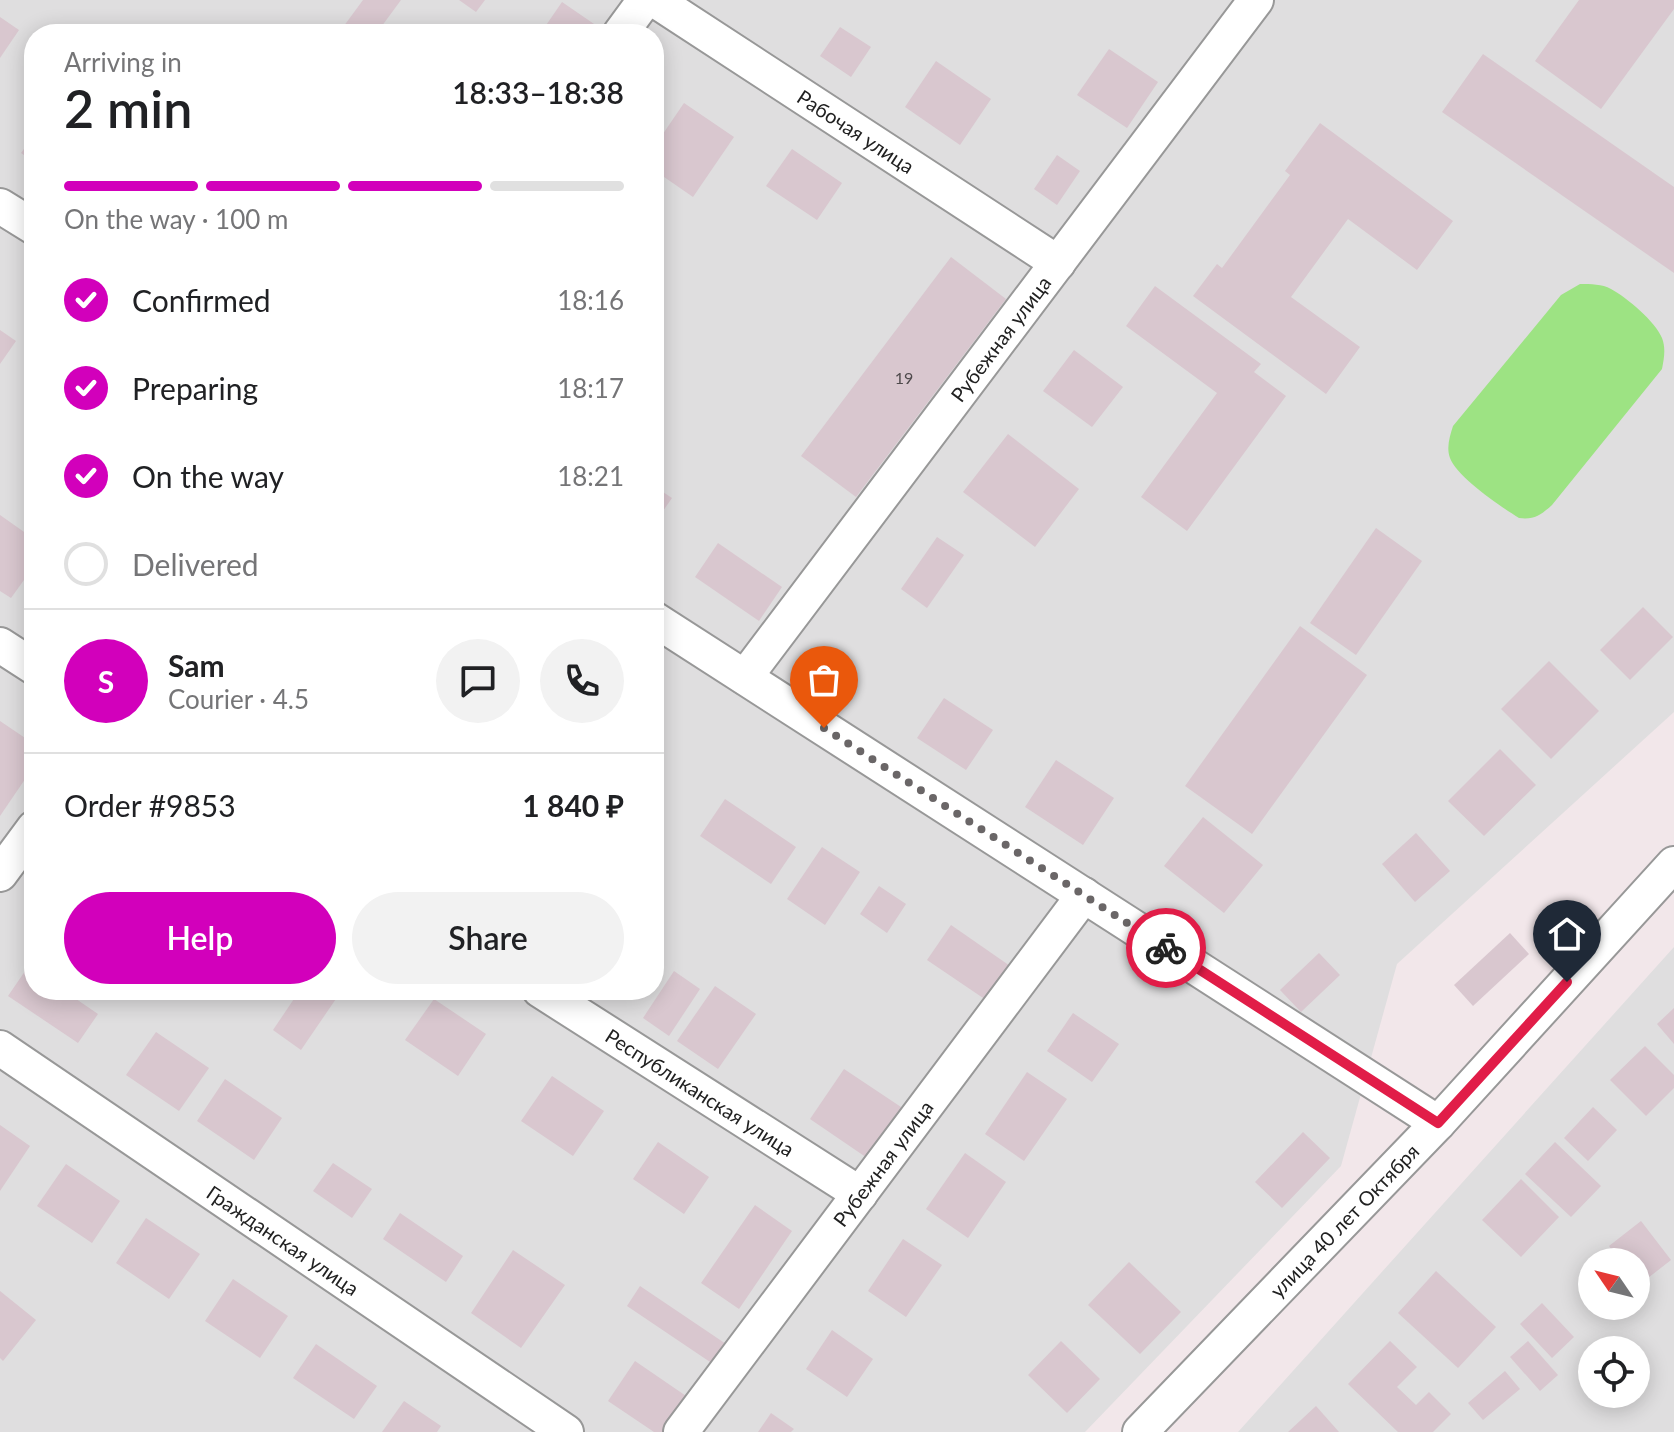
<!DOCTYPE html>
<meta charset="utf-8">
<style>
:root{--surface:#fff;--page:#f2f2f2;--text:#202124;--muted:#757577;--line:#e0e0e0;--accent:#d200bb}
body{margin:0;font-family:Lato,sans-serif;background:var(--page);color:var(--text);height:100vh;display:flex;flex-direction:column;font-size:30px;white-space:nowrap}
*{box-sizing:border-box;margin:0}
p{font-size:26px;color:var(--muted)}
.icon{flex:none;width:44px;height:44px;fill:none;stroke:currentColor;stroke-width:2;stroke-linecap:round;stroke-linejoin:round}
.map{position:relative;flex:1;overflow:hidden}
.panel{position:absolute;left:24px;top:24px;width:640px;height:976px;display:flex;flex-direction:column;background:var(--surface);border-radius:32px;box-shadow:0 4px 20px #0003}
.panel>*{flex:none}
.needle{width:52px;rotate:305deg}
.controls{position:absolute;left:1578px;top:1248px;display:grid;gap:16px}
.controls a{display:grid;place-items:center;width:72px;height:72px;border-radius:50%;background:var(--surface);box-shadow:0 4px 20px #0003;font-size:40px}
.pin{position:absolute;display:grid;place-items:center;width:68px;height:68px;color:#fff;margin:-82px -34px;border-radius:50% 50% 50% 0;rotate:-45deg;box-shadow:0 0 8px #0007}
.pin .icon{rotate:45deg}
.courier{position:absolute;display:grid;place-items:center;width:80px;height:80px;margin:-40px;border:6px solid #e11d48;border-radius:50%;background:#fff;color:#222;box-shadow:0 2px 10px #0007}
.headline em{font-style:normal;font-weight:600}
.headline div{display:flex;flex-direction:column-reverse}
.headline{display:flex;align-items:center;justify-content:space-between;height:136px;padding:0 40px}
h1{font-size:52px;font-weight:600;line-height:60px}
.bar{display:grid;grid-template-columns:repeat(4,1fr);gap:12px 8px;align-content:center;height:96px;padding:0 40px}
.bar i{height:10px;border-radius:6px;background:var(--line)}
.bar .current{background:var(--accent)}
.bar p{grid-column:span 4}
.line{display:flex;align-items:center;gap:20px;padding:0 40px;border-top:2px solid var(--line)}
.line div{flex:1}
.round{display:grid;place-items:center;flex:none;width:84px;height:84px;border-radius:42px;background:var(--page)}
ol{padding:0 40px;list-style:none}
li{display:flex;align-items:center;gap:24px;height:88px}
li p{margin-inline-start:auto}
li .icon{padding:8px;border-radius:50%;background:var(--accent);color:#fff;stroke-width:4}
li:last-child{color:var(--muted)}
li i{width:44px;height:44px;border:4px solid var(--line);border-radius:50%}
.primary-button{display:flex;gap:16px;margin-top:auto;padding:16px 40px}
.primary-button a{flex:1;height:92px;border-radius:48px;background:var(--accent);color:#fff;font-size:32px;font-weight:600;line-height:92px;text-align:center}
.primary-button a+a{background:var(--page);color:var(--text)}
.map>svg:first-child{display:block}
.residential{fill:#dfdedf;fill-rule:evenodd}
.pitch{fill:#9de383}
.building{fill:#d9c7cf}
.lines{fill:none;stroke-linecap:round;stroke-linejoin:round}
.minor-casing{stroke:#989898;stroke-width:38}
.minor{stroke:#fff;stroke-width:34}
.done{stroke:#6a6667;stroke-width:8;stroke-dasharray:0 14.4}
.route{stroke:#e11d48;stroke-width:10}
.labels{text-anchor:middle;dominant-baseline:central;stroke-width:6;stroke-linejoin:round;paint-order:stroke}
.number-label{font-size:16px;fill:#4f4a4c}
.street-label{font-size:20px;fill:#212121;stroke:#fff}
</style>
<div class="map">
<svg width="1674" height="1432" viewBox="0 0 1674 1432">
<rect width="100%" height="100%" fill="#f2e7ea"/>
<g class="residential">
<path d="M0 0H1674V712L1397 964 1341 1166 1085 1432H0ZM34 34H654V990H34Z"/>
<path d="M1674 947V1432H1238ZM1592 1262H1636V1306H1592ZM1592 1350H1636V1394H1592Z"/>
</g>
<path class="pitch" d="M1580 284C1591 284 1602 284 1611 289 1626 297 1656 322 1662 338 1666 348 1664 359 1662 369L1552 505C1541 515 1534 520 1519 518 1501 507 1456 476 1450 458 1446 447 1450 436 1453 426L1561 295Z"/>
<g class="building">
<path d="M363 0H401L376 34H338Z"/>
<path d="M459 0H485L476 12Z"/>
<path d="M1579 0H1674V9L1601 109 1535 61Z"/>
<path d="M562 2 597 26 592 34H540Z"/>
<path d="M0 17 19 30 0 58Z"/>
<path d="M840 27 871 47 851 77 820 56Z"/>
<path d="M1109 49 1158 82 1127 128 1077 95Z"/>
<path d="M1483 54 1674 187V273L1442 112Z"/>
<path d="M936 61 991 99 960 145 905 107Z"/>
<path d="M684 103 734 137 693 197 654 170V147Z"/>
<path d="M1320 123 1453 221 1417 270 1348 219 1291 297 1360 347 1326 394 1193 296 1217 264 1222 268 1290 175 1285 171Z"/>
<path d="M34 135V162L21 153Z"/>
<path d="M792 149 842 183 817 220 766 186Z"/>
<path d="M1057 155 1080 171 1057 205 1034 189Z"/>
<path d="M951 257 1006 299 856 497 801 456Z"/>
<path d="M1155 286 1261 364 1254 372 1286 396 1187 531 1141 497 1217 393 1126 326Z"/>
<path d="M0 330 16 341 0 364Z"/>
<path d="M1074 350 1123 387 1092 427 1043 391Z"/>
<path d="M1008 434 1079 489 1035 547 963 492Z"/>
<path d="M654 486 672 498 654 524Z"/>
<path d="M0 515 34 539V566L11 598 0 591Z"/>
<path d="M1376 528 1422 561 1356 655 1310 623Z"/>
<path d="M937 537 964 555 927 608 901 589Z"/>
<path d="M718 543 782 587 759 621 695 577Z"/>
<path d="M1643 607 1673 637 1630 680 1600 650Z"/>
<path d="M1300 626 1367 675 1252 834 1185 786Z"/>
<path d="M1549 661 1599 711 1551 759 1501 709Z"/>
<path d="M944 698 993 730 966 770 917 738Z"/>
<path d="M0 721 34 744V766L0 816Z"/>
<path d="M1500 749 1536 785 1484 836 1448 801Z"/>
<path d="M1056 760 1114 798 1083 845 1025 807Z"/>
<path d="M725 799 796 847 771 884 700 836Z"/>
<path d="M1203 817 1263 865 1224 913 1164 866Z"/>
<path d="M1416 833 1450 871 1415 902 1382 864Z"/>
<path d="M822 847 860 872 825 925 787 899Z"/>
<path d="M879 886 906 904 887 933 860 914Z"/>
<path d="M951 925 1013 968 989 1002 927 960Z"/>
<path d="M1510 933 1529 954 1473 1006 1454 985Z"/>
<path d="M1319 953 1340 975 1301 1012 1280 990Z"/>
<path d="M34 958V990H63L98 1014 78 1043 8 996Z"/>
<path d="M674 971 700 989 669 1036 643 1018Z"/>
<path d="M715 986 756 1014 718 1069 677 1041Z"/>
<path d="M300 990H342L301 1050 273 1030Z"/>
<path d="M434 999 486 1034 458 1076 405 1040Z"/>
<path d="M1674 1008V1044L1657 1024Z"/>
<path d="M1073 1013 1119 1044 1092 1082 1047 1051Z"/>
<path d="M156 1032 209 1068 179 1111 126 1075Z"/>
<path d="M1645 1046 1674 1075V1088L1646 1116 1610 1080Z"/>
<path d="M844 1069 910 1113 876 1164 810 1119Z"/>
<path d="M1027 1072 1067 1099 1024 1161 985 1134Z"/>
<path d="M552 1076 604 1111 573 1156 521 1121Z"/>
<path d="M225 1079 282 1118 254 1160 197 1121Z"/>
<path d="M1593 1107 1617 1130 1588 1161 1564 1138Z"/>
<path d="M0 1125 30 1146 0 1191Z"/>
<path d="M1303 1132 1330 1158 1282 1208 1255 1182Z"/>
<path d="M658 1142 709 1177 684 1214 633 1179Z"/>
<path d="M1555 1142 1601 1186 1571 1217 1525 1174Z"/>
<path d="M965 1153 1006 1182 968 1238 926 1209Z"/>
<path d="M333 1163 372 1189 352 1218 313 1191Z"/>
<path d="M66 1164 120 1201 92 1243 37 1206Z"/>
<path d="M1521 1179 1559 1217 1521 1257 1482 1220Z"/>
<path d="M755 1205 792 1231 739 1309 701 1283Z"/>
<path d="M400 1213 463 1256 446 1282 383 1239Z"/>
<path d="M146 1218 200 1254 169 1299 116 1263Z"/>
<path d="M1641 1221 1671 1260 1639 1285 1636 1281V1262H1621L1609 1246Z"/>
<path d="M903 1239 942 1265 906 1317 868 1291Z"/>
<path d="M513 1250 565 1285 521 1348 471 1313Z"/>
<path d="M1129 1262 1181 1312 1140 1354 1088 1305Z"/>
<path d="M1436 1271 1496 1327 1458 1368 1398 1313Z"/>
<path d="M233 1279 288 1316 260 1358 205 1321Z"/>
<path d="M640 1286 729 1346 716 1366 627 1306Z"/>
<path d="M0 1291 36 1320 3 1361 0 1358Z"/>
<path d="M1542 1303 1574 1337 1552 1358 1520 1324Z"/>
<path d="M832 1330 873 1359 847 1397 806 1369Z"/>
<path d="M1061 1341 1100 1379 1067 1413 1028 1375Z"/>
<path d="M1390 1341 1417 1367 1397 1387 1416 1405 1429 1392 1451 1414 1433 1432H1398L1348 1384Z"/>
<path d="M1528 1341 1558 1375 1540 1391 1510 1357Z"/>
<path d="M316 1344 377 1386 354 1419 293 1378Z"/>
<path d="M635 1361 689 1398 666 1432H654L608 1401Z"/>
<path d="M1505 1371 1520 1389 1483 1420 1468 1403Z"/>
<path d="M404 1401 441 1426 437 1432H382Z"/>
<path d="M1316 1406 1339 1432H1288Z"/>
<path d="M771 1413 794 1429 791 1432H758Z"/>
</g>
<g class="lines">
<defs>
<g id="minor">
<path id="s1" d="M655 0 1058 263"/>
<path d="M620 34 645 0"/>
<path d="M0 206 34 227"/>
<path d="M654 619 1438 1123"/>
<path d="M0 645 34 667"/>
<path id="s2" d="M745 677 1256 0"/>
<path d="M0 874 34 828"/>
<path id="s3" d="M540 990 860 1194"/>
<path id="s4" d="M0 1048 566 1432"/>
<path id="s5" d="M681 1432 1084 895"/>
<path id="s6" d="M1140 1432 1438 1123 1674 864"/>
</g>
</defs>
<use href="#minor" class="minor-casing"/>
<use href="#minor" class="minor"/>
</g>
<g class="lines">
<path class="done" d="M824 728 1166 948"/>
<path class="route" d="M1166 948 1438 1123 1567 982"/>
</g>
<g class="labels">
<g class="number-label">
<text x="904" y="377">19</text>
</g>
<g class="street-label">
<text stroke="none"><textPath href="#s1" startOffset="240">Рабочая улица</textPath></text>
<text stroke="none"><textPath href="#s2" startOffset="424">Рубежная улица</textPath></text>
<text stroke="none"><textPath href="#s3" startOffset="190">Республиканская улица</textPath></text>
<text stroke="none"><textPath href="#s5" startOffset="336">Рубежная улица</textPath></text>
<text stroke="none"><textPath href="#s6" startOffset="294">улица 40 лет Октября</textPath></text>
<text stroke="none"><textPath href="#s4" startOffset="342">Гражданская улица</textPath></text>
</g>
</g>
</svg>
<div class="controls">
<a><svg class="needle" viewBox="-14 -14 28 28"><path d="M0-13l5 13h-10z" fill="#e53935"/><path d="M0 13l5-13h-10z" fill="#757577"/></svg></a>
<a><svg class="icon" aria-label="locate" viewBox="0 0 24 24"><circle cx="12" cy="12" r="6"/><path d="M12 2v4M12 18v4M2 12h4M18 12h4"/></svg></a>
</div>
<div class="pin" style="left:824px;top:728px;background:#ea580c"><svg class="icon" aria-label="bag" viewBox="0 0 24 24"><path d="M5 8h14l-1 12H6zM9 8a3 3 0 0 1 6 0"/></svg></div>
<div class="pin" style="left:1567px;top:982px;background:#1f2937"><svg class="icon" aria-label="home" viewBox="0 0 24 24"><path d="M3 11l9-7 9 7M6 9v11h12V9"/></svg></div>
<div class="courier" style="left:1166px;top:948px"><svg class="icon" aria-label="bike" viewBox="0 0 24 24"><circle cx="6" cy="16" r="4"/><circle cx="18" cy="16" r="4"/><path d="M6 16l4-8h5l3 8M10 8l3 8H6M13 5h3"/></svg></div>
<section class="panel">
<div class="headline"><div><h1>2 min</h1><p>Arriving in</p></div><em>18:33–18:38</em></div>
<div class="bar"><i class="current"></i><i class="current"></i><i class="current"></i><i></i><p>On the way · 100 m</p></div>
<ol>
<li><svg class="icon" aria-label="check" viewBox="0 0 24 24"><path d="M5 12l5 5 9-10"/></svg>Confirmed<p>18:16</p></li>
<li><svg class="icon" aria-label="check" viewBox="0 0 24 24"><path d="M5 12l5 5 9-10"/></svg>Preparing<p>18:17</p></li>
<li><svg class="icon" aria-label="check" viewBox="0 0 24 24"><path d="M5 12l5 5 9-10"/></svg>On the way<p>18:21</p></li>
<li><i></i>Delivered</li>
</ol>
<div class="line" style="height:144px"><b class="round" style="background:var(--accent);color:#fff">S</b><div><b>Sam</b><p>Courier · 4.5</p></div><a class="round"><svg class="icon" aria-label="chat" viewBox="0 0 24 24"><path d="M4 5h16v11H9l-5 4z"/></svg></a><a class="round"><svg class="icon" aria-label="phone" viewBox="0 0 24 24"><path d="M5 4h4l2 5-3 2q2 4 5 5l2-3 5 2v4C11 20 4 13 5 4z"/></svg></a></div>
<div class="line" style="height:104px"><div>Order #9853</div><b>1 840 ₽</b></div>
<div class="primary-button"><a>Help</a><a>Share</a></div>
</section>
</div>
